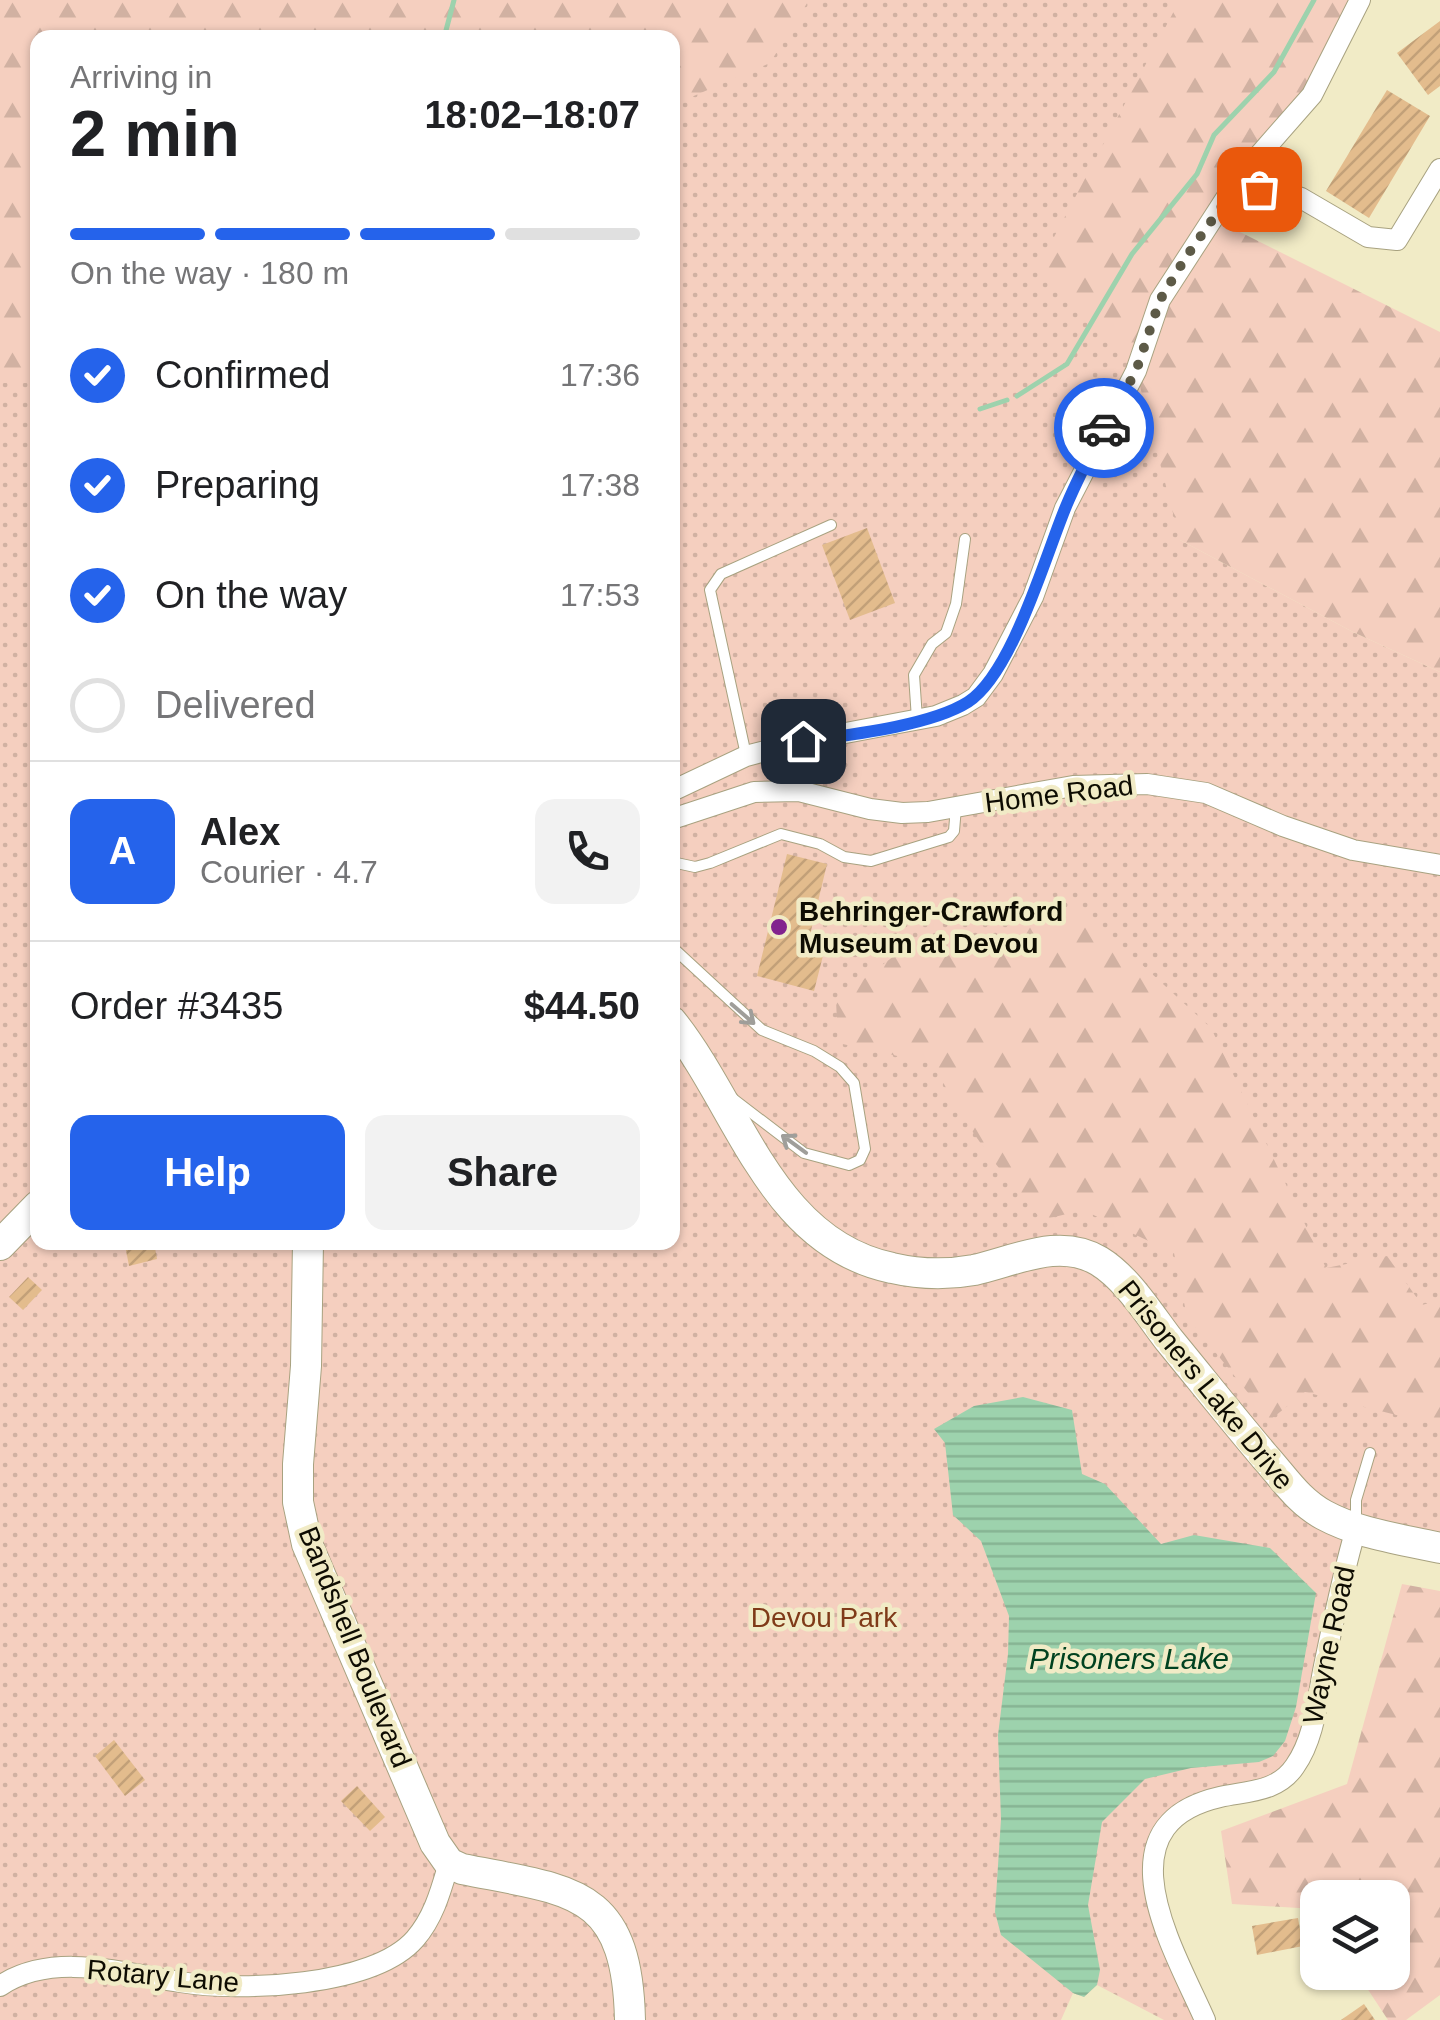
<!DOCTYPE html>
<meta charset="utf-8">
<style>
:root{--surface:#fff;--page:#f2f2f2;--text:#202124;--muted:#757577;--line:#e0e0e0;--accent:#2563eb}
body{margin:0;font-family:Helvetica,sans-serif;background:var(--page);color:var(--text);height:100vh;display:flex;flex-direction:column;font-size:38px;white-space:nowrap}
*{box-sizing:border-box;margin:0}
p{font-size:32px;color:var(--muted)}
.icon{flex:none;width:55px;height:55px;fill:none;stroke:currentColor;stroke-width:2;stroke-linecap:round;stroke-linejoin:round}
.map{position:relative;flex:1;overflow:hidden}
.drawer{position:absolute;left:30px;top:30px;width:650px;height:1220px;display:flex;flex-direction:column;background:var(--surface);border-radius:20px;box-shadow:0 2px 8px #0004}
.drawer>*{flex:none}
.controls{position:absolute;left:1300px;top:1880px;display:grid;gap:20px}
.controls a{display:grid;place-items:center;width:110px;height:110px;border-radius:20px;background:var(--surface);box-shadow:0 2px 8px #0004;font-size:50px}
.pin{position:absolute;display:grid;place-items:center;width:85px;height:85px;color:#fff;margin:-42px;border-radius:20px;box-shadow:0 5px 15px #0006}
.courier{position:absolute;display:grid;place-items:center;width:100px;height:100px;margin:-50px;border:8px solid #2563eb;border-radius:50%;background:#fff;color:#222;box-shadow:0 2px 12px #0007}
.head em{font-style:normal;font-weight:700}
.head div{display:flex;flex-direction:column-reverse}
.head{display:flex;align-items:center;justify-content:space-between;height:170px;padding:0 40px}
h1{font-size:65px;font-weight:700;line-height:75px}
.bar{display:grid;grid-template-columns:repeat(4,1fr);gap:15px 10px;align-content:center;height:120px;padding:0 40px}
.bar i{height:12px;border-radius:8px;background:var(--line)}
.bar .selected{background:var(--accent)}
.bar p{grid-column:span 4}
.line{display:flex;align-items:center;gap:25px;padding:0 40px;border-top:2px solid var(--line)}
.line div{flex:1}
.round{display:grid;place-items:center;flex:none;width:105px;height:105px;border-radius:20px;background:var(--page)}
ol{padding:0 40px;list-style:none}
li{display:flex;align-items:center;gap:30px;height:110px}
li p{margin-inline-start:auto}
li .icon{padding:10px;border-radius:50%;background:var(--accent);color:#fff;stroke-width:4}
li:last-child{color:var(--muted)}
li i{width:55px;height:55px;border:5px solid var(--line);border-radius:50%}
.button{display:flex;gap:20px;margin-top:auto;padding:20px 40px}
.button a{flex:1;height:115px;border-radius:20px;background:var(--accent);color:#fff;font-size:40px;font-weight:700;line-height:115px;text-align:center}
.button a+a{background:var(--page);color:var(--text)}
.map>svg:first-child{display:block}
.green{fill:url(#green-dots);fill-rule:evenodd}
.forest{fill:url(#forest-firs)}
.water{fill:url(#water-rules)}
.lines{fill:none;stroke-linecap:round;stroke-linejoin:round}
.stream{stroke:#9dd2ad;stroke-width:5}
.building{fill:url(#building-hatch)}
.lane-casing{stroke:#a8a280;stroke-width:12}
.street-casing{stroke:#a8a280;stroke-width:22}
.secondary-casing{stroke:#a8a280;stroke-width:32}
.lane{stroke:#fff;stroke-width:10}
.street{stroke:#fff;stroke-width:20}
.secondary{stroke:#fff;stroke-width:30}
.oneway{stroke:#9f9e9a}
.done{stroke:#5d5a47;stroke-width:10;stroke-dasharray:0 18}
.route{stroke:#2563eb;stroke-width:12}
.poi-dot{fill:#81238e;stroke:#f1ebc6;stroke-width:4}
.labels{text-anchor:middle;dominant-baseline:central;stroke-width:9;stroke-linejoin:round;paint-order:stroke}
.street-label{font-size:28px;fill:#0e0c02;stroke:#f1ebc6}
.poi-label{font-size:28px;font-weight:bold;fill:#0e0c02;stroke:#f1ebc6;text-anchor:start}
.park-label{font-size:28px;fill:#7f3a18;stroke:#f1ebc6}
.water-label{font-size:30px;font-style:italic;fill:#004220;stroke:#f1ebc6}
</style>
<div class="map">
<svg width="1440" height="2020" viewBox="0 0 1440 2020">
<defs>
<pattern id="green-dots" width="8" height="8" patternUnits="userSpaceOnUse" patternTransform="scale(2.5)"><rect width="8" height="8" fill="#f5cfbf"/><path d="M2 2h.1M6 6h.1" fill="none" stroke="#d1b1a2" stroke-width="1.8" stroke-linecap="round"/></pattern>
<pattern id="forest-firs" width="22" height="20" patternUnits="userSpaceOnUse" patternTransform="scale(2.5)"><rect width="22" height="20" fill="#f5cfbf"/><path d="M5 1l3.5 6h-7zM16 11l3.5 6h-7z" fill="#d1b1a2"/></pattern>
<pattern id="water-rules" width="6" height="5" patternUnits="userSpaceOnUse" patternTransform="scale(2.5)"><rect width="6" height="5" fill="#9dd2ad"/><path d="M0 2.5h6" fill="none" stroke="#86b393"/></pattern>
<pattern id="building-hatch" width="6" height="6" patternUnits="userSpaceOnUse" patternTransform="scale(2.5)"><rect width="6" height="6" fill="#e3bc8d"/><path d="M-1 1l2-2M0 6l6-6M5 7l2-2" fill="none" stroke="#c2a078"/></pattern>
</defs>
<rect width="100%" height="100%" fill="#f1ebc6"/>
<path class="green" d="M0 0H1360L1225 204 1180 540 1353 632 1440 672V1548L1355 1529 1296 1765 1178 1815 1153 1866 1205 2020H1164L1097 1985 1084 1997 1073 1993 1061 2020H0ZM38 38H672V1242H38Z"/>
<g class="forest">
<path d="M0 0H809L770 63 673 105 672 38H38L37 383H0Z"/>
<path d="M1171 0H1360L1325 74 1225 204 1234 229 1440 332V672L1353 632 1180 540 1136 371 1036 271 1174 11Z"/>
<path d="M1080 908 1211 1028 1326 1268 1387 1256 1422 1305 1440 1300V1426L1305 1392 1270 1420 1187 1317 1174 1253 1083 1210 1042 1220C1000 1172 961 1122 934 1064L838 1043 836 1000 898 953 974 948 1013 955V917Z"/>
<path d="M1402 1584 1440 1591V1995L1406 2020H1388L1357 1973 1392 1972V1898H1318L1317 1913 1315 1909 1232 1904 1221 1831 1347 1784Z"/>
</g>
<path class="water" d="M1023 1397 1072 1410 1082 1474 1105 1484 1161 1544 1194 1535 1270 1548 1316 1593 1296 1707 1285 1741 1273 1756 1259 1762 1191 1768 1145 1779 1102 1822 1088 1905 1100 1970 1097 1985 1084 1997 1073 1993 1001 1935 995 1912 1001 1819 998 1735 1008 1654 1009 1616 981 1541 953 1515 945 1443 934 1429 974 1406Z"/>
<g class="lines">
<g class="stream">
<path d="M444 38 454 0"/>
<path d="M1017 396 1067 364 1132 254 1197 174 1214 135 1274 72 1314 0"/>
<path d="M980 409 1007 400"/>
</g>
</g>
<g class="building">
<path d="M1440 21V86L1428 95 1397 53Z"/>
<path d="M1387 90 1430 116 1369 218 1326 191Z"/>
<path d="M867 528 895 603 850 620 822 545Z"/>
<path d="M787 854 827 864 809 939 826 944 814 991 757 976Z"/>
<path d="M135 1242H154L157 1259 129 1266 125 1245Z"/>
<path d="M28 1277 42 1290 23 1310 9 1297Z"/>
<path d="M114 1740 145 1780 125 1796 95 1756Z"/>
<path d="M357 1786 385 1817 370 1831 341 1801Z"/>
<path d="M1298 1918 1303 1946 1257 1955 1252 1926Z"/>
<path d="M1364 2004 1375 2020H1341Z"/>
</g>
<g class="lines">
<defs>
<g id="lane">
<path d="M917 719 914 675 932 644 946 633 956 604 965 539"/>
<path d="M746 755 710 590 721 574 831 525"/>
<path d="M672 862 695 867 710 863 781 834 820 844 844 857 871 861 949 837 954 831 956 807"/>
<path d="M672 947 762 1030 814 1051 840 1067 854 1083 865 1149 860 1160 849 1165 804 1153 732 1098"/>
<path d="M1356 1523V1500L1370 1453"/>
</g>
<g id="street">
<path d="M1232 192 1278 190 1301 198 1368 237 1397 240 1440 169"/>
<path d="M672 791 746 756 803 741 936 716 963 705 976 697 993 674 1033 597 1065 508 1136 371 1160 300 1239 178 1312 95 1360 0"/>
<path d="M672 819 754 792 799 791 870 809 902 813 928 812 1073 786 1147 784 1206 793 1283 826 1353 850 1440 865"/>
<path d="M0 1986C52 1951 123 1973 180 1982 240 1992 373 1987 415 1939 434 1917 441 1890 449 1863"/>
<path d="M1205 2020C1175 1951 1097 1825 1220 1797 1248 1791 1278 1792 1295 1766 1314 1739 1317 1703 1323 1671 1333 1623 1342 1576 1356 1529"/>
</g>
<g id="secondary">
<path d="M672 1022C740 1107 771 1243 892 1268 918 1274 947 1275 974 1270 1015 1261 1059 1237 1099 1261 1127 1278 1149 1314 1169 1340 1201 1379 1232 1418 1265 1457 1284 1478 1298 1501 1324 1515 1359 1534 1401 1539 1440 1548"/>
<path d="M308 1242 306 1366 298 1464V1502L307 1544 435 1843 449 1863 462 1869C572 1891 627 1888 630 2020"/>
<path d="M0 1245 38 1206"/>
</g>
</defs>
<use href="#lane" class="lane-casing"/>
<use href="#street" class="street-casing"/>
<use href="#secondary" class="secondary-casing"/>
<use href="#lane" class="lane"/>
<use href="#street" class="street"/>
<use href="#secondary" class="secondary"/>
</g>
<defs><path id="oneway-shaft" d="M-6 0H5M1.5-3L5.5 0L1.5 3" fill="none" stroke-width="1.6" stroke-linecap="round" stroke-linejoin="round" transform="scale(2.5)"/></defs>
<g class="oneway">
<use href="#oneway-shaft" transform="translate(743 1014) rotate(41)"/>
<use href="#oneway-shaft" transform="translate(794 1144) rotate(-144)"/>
</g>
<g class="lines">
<path class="done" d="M1104 428 1136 371 1160 300 1186 257 1232 192 1259 189"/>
<path class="route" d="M803 741C848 735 930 726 968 702 1013 673 1046 553 1067 504 1078 478 1091 453 1104 428"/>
</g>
<circle class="poi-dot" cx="779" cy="927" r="10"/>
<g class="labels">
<g class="street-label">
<text transform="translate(1059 794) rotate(-7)">Home Road</text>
<text transform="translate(1206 1385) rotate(51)">Prisoners Lake Drive</text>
<text transform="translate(1329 1645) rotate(-78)">Wayne Road</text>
<text transform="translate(355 1647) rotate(68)">Bandshell Boulevard</text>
<text transform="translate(163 1976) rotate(5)">Rotary Lane</text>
</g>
<g class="poi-label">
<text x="799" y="911">Behringer-Crawford<tspan x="799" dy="32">Museum at Devou</tspan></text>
</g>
<g class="park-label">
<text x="824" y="1617">Devou Park</text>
</g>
<g class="water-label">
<text x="1129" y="1658">Prisoners Lake</text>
</g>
</g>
</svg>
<div class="controls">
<a><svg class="icon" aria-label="layers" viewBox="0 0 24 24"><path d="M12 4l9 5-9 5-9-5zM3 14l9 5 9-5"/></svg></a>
</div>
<div class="pin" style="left:1259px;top:189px;background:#ea580c"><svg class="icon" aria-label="bag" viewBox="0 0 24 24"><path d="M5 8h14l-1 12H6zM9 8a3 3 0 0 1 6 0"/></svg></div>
<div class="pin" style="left:803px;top:741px;background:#1f2937"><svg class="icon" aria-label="home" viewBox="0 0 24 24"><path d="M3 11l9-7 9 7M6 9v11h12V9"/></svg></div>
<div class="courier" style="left:1104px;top:428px"><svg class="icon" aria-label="car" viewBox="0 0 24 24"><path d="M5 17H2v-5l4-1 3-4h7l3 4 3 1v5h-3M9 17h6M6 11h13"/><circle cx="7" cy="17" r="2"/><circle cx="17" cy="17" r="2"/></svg></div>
<section class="drawer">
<div class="head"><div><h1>2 min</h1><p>Arriving in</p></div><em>18:02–18:07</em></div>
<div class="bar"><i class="selected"></i><i class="selected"></i><i class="selected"></i><i></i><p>On the way · 180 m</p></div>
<ol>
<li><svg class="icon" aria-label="check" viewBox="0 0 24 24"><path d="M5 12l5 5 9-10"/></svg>Confirmed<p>17:36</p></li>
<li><svg class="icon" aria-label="check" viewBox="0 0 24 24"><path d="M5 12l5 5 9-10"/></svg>Preparing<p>17:38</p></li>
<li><svg class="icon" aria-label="check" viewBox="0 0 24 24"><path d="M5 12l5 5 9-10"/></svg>On the way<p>17:53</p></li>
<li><i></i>Delivered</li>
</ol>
<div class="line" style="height:180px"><b class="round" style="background:var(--accent);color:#fff">A</b><div><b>Alex</b><p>Courier · 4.7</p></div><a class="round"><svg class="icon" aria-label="phone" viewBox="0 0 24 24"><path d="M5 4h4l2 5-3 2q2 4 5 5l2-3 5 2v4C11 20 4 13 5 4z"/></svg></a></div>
<div class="line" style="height:130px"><div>Order #3435</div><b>$44.50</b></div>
<div class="button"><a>Help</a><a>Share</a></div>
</section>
</div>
